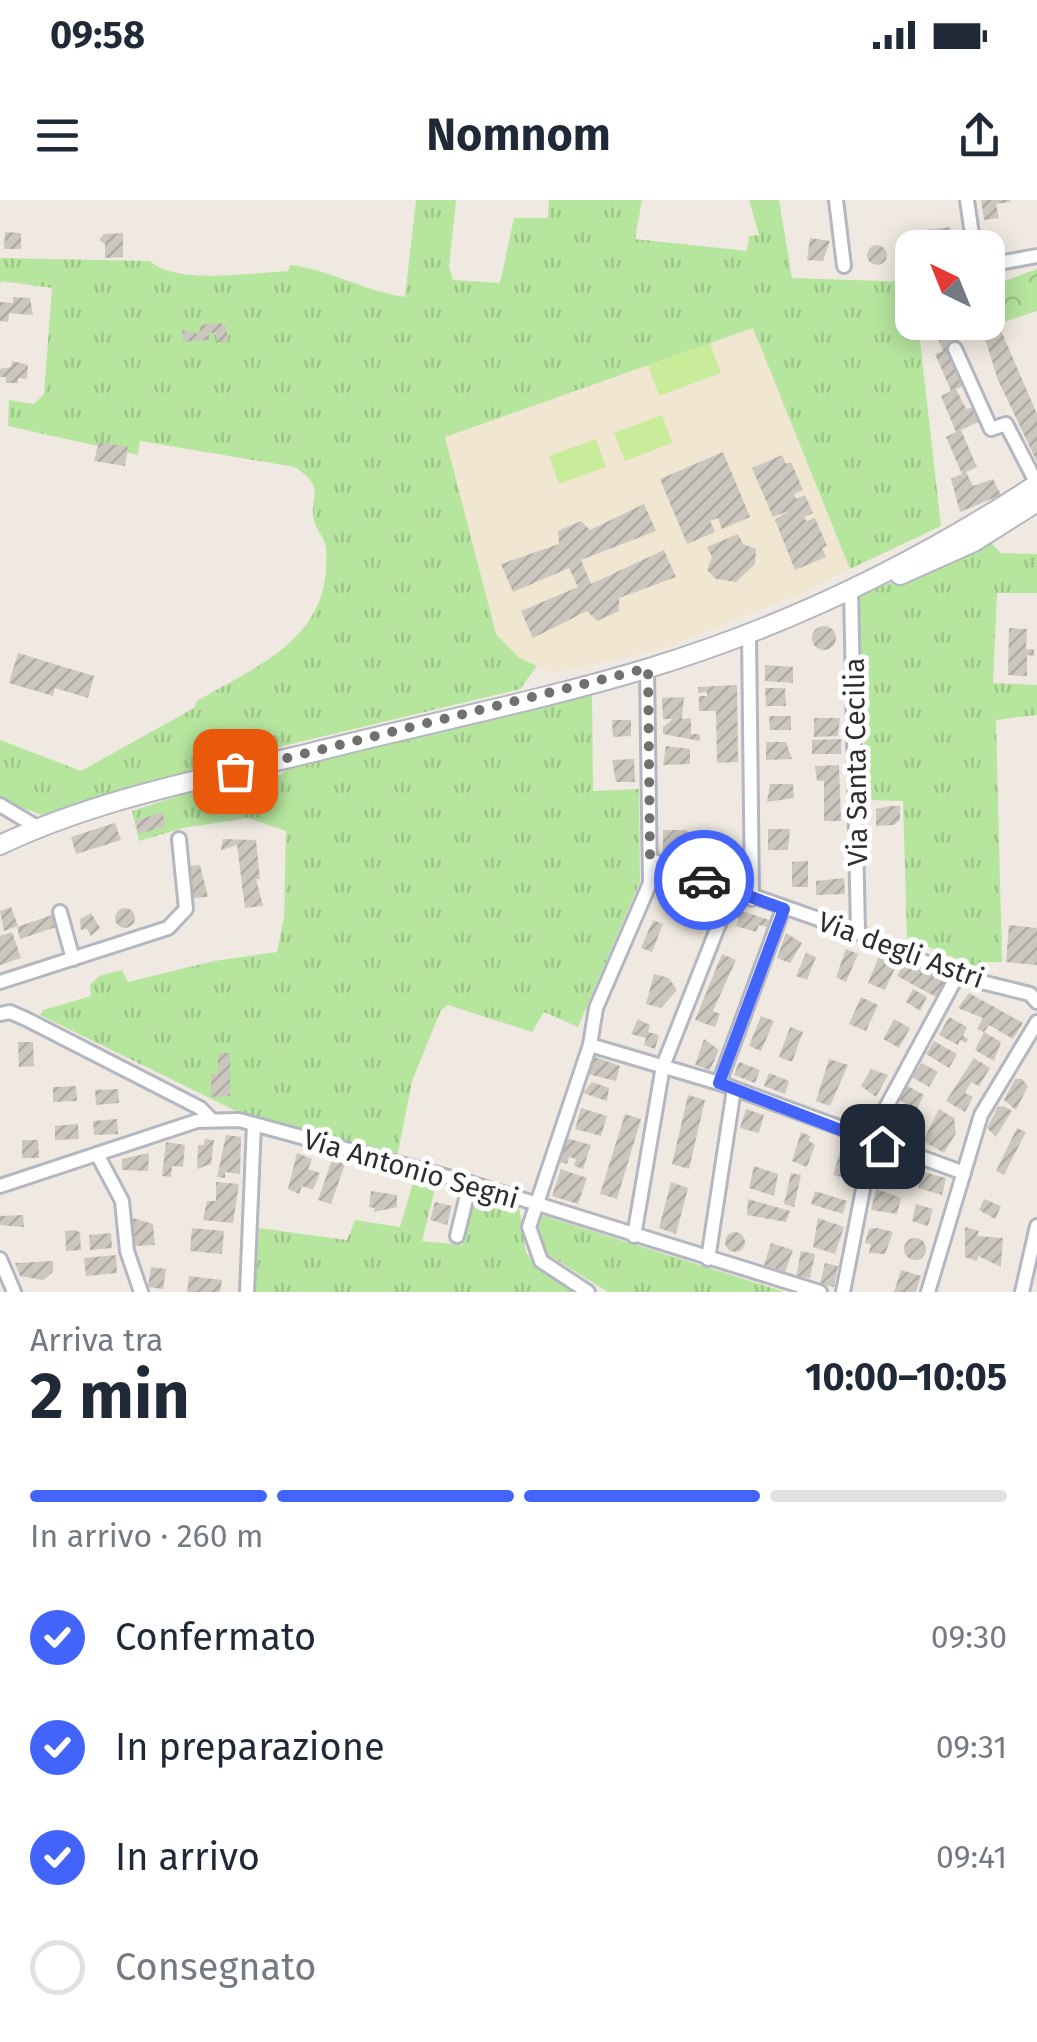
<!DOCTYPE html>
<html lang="it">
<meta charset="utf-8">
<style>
:root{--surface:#fff;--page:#f2f2f3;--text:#1f2937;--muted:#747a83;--line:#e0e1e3;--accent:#4264fb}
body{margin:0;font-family:"Fira Sans",sans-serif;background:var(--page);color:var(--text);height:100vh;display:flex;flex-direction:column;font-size:38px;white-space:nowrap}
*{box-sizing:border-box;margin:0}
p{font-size:32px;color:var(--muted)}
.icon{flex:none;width:55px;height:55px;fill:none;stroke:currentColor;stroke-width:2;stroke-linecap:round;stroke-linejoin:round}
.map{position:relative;height:1092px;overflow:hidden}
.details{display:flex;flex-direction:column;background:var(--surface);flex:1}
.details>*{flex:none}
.needle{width:65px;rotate:317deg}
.tools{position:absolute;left:895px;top:30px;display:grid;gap:20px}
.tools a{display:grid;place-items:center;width:110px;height:110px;border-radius:20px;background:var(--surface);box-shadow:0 5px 25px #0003;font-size:50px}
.pin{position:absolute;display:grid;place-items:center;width:85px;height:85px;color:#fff;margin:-42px;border-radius:20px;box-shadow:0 5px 15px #0006}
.courier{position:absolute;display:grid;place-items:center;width:100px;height:100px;margin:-50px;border:8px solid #4264fb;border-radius:50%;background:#fff;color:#222;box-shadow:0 2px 12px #0007}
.head em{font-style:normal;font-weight:700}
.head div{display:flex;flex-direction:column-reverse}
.head{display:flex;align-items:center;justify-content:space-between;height:170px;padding:0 30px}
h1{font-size:65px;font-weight:700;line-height:75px}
.bar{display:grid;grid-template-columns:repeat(4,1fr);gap:15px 10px;align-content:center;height:120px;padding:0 30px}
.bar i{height:12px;border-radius:8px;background:var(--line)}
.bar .active{background:var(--accent)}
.bar p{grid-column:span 4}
ol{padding:0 30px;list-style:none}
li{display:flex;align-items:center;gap:30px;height:110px}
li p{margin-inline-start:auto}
li .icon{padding:10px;border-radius:50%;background:var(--accent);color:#fff;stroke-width:4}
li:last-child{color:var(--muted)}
li i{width:55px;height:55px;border:5px solid var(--line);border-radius:50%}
.status{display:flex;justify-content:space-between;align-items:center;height:70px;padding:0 50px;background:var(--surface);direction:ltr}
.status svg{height:28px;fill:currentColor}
header{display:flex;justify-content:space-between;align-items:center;height:130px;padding:0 30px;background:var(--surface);font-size:45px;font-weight:700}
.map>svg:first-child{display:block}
.education{fill:#f0e6d1}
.grass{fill:url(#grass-tufts)}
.park{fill:url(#park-crowns)}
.pitch{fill:#c9ec9a}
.building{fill:url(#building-hatch)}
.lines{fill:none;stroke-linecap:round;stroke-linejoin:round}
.street-casing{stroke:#b4b7c1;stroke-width:18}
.secondary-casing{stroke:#b4b7c1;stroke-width:22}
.street{stroke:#fff;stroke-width:12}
.secondary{stroke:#fff;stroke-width:18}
.done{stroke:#726f6d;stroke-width:10;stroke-dasharray:0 18}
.route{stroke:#4264fb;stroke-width:12}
.labels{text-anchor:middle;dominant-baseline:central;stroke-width:10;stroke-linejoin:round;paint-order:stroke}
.street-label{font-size:28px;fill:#2e2e2e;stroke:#fff}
</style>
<div class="status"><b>09:58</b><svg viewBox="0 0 49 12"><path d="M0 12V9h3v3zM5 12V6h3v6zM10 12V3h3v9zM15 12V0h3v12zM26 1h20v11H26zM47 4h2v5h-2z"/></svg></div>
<header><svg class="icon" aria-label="menu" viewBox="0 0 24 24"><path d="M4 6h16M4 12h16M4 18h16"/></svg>Nomnom<svg class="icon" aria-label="share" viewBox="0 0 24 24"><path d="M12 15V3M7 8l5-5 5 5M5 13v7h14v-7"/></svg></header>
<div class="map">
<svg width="1037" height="1092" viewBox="0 0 1037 1092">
<defs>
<pattern id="grass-tufts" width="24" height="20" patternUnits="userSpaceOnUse" patternTransform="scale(2.5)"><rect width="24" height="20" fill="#b6e59e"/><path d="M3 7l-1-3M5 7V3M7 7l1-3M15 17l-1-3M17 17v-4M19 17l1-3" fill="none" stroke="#9dc588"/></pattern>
<pattern id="park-crowns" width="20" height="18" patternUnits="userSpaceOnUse" patternTransform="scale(2.5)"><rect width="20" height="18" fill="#b6e59e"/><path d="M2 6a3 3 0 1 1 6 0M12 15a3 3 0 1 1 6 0" fill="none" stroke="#9dc588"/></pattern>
<pattern id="building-hatch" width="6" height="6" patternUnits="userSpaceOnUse" patternTransform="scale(2.5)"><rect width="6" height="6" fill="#cbc7bf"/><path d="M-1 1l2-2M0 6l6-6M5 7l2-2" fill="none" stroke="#afaba4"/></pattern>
</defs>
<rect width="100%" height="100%" fill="#efe9e1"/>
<path class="education" d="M754 128 850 369 801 394 658 450 553 473 518 457 496 434 445 237Z"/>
<g class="grass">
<path d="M416 0H456L449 67 453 80 500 83 514 18H548L549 0H642L635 39 747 51 749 36 759 35 749 0H779L792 78 912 82V122L918 123 941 326 850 369 753 128 445 237 496 434 518 457 537 466 520 489 262 551 42 615 0 600V540L81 571 194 508 197 501C262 463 333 437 326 348 325 337 316 330 314 320 308 294 328 290 295 267L140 241 138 255 8 226 9 200 34 204 44 194 52 88 1 81 0 85V58L150 61C175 85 253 73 288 71L290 65C331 70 364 91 405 97Z"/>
<path d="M991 343 1001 353 1037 354V393H997L993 483 1037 485V515L996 520 1002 762H981L980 769 907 738 903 601 867 600 858 404 862 394Z"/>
<path d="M592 490 593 591 639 589 640 682 578 827 544 812 532 832 448 805 441 810 412 881 397 957 236 911 40 815 43 810 91 796 90 785 99 776 122 770 128 782 214 761 277 752 284 718 286 631 248 618 183 628 139 641 132 611 255 571 268 577 281 575 290 565Z"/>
<path d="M415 976 437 981 422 1041 462 1045 477 993 519 1007 526 1053 538 1066 577 1092H255L259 1028 347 1040 355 1020 400 1027Z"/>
<path d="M538 1014 782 1091V1092H608L544 1052 535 1031Z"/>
</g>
<path class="park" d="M1037 69V111L997 124 988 102V87Z"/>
<g class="pitch">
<path d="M710 143 721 173 659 196 648 165Z"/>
<path d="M662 215 672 243 625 261 614 233Z"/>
<path d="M596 239 606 267 559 284 549 256Z"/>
</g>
<g class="building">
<path d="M981 0H1010V2L996 4 999 18 984 20Z"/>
<path d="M950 27 953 48H930L927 30Z"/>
<path d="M5 32 21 33V49H4Z"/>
<path d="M123 33V57L105 58V44L99 40 104 34Z"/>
<path d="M810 38 830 41 823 61 807 60Z"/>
<circle cx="877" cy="55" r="10"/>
<path d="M13 97 30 98 33 115 9 113 8 122 0 121V102L13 103Z"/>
<path d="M937 122H980L958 132V144L951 147 967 184 956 189 964 205 967 209 976 206 982 220 961 230 977 267 966 272 973 286 993 279 1001 295 960 312 951 279 962 274 946 237 956 232 941 196 951 191 935 154 943 151 932 125Z"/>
<path d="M220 123 226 126 228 141 217 142 216 133H209V140L183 142 182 130 199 134 201 125Z"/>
<path d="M1000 128 1037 214V262L998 180 984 136Z"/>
<path d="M12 161 28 165 27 179 18 178V183H6V177H0V169L11 167Z"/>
<path d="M99 242 128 247 125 266 94 261Z"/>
<path d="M723 252 750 317 722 329 718 318 710 321 715 332 687 344 660 279Z"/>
<path d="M782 255 786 264 791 262 803 290 794 294 796 299 805 295 813 313 804 317 806 321 815 318 827 346 822 348 826 357 795 370 775 320 788 311 773 317 752 268Z"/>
<path d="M644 304 656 331 581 360 591 384 664 350 676 377 619 398V411L597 421 587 411 533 438 521 411 578 387 569 368 513 392 501 364 559 344 558 331 581 321 590 330Z"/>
<path d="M738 334 743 344 756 349 755 364 736 382 716 379 707 370 712 357 707 347Z"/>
<circle cx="824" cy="438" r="12"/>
<path d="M1009 428 1027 429 1026 449H1034V456L1027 455V476L1008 475Z"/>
<path d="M18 453 94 476 88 498 55 488 53 496 9 483Z"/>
<path d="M765 465 793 467V483L765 481Z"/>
<path d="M737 485 738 562 717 563 716 511H699V496H707V492L698 493V487Z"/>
<path d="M765 488H785L786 506H766Z"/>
<path d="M684 497 682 519 691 518V534H700V541L663 534V527L673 519H663L662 498Z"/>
<path d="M769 516H791V530H770Z"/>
<path d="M814 518H840L838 536 814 537Z"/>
<path d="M612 520H631V536L613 537Z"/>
<path d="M841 539V554H812V540Z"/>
<path d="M766 542H786L792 559 766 560Z"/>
<path d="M666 546 690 549V564L663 565Z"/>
<path d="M634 559 635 582H616L612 560Z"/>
<path d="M839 565 841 621H824V581H817L815 566Z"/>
<path d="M770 584H793L794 598 767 602Z"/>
<path d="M891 606H900V620L894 625 876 626V609Z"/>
<path d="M162 612 166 626 139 634 135 621Z"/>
<path d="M115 623 121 640 76 654 71 637Z"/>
<path d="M768 629H790L788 650H768Z"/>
<path d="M663 630H687L688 654 663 651Z"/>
<path d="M712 635V655L692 652V636Z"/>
<path d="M223 639 256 640 260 679H256L263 706 245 708 237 645 221 650Z"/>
<path d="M808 661V687H792V662Z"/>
<path d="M200 665 208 697 193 698 189 666Z"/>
<path d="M844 678 845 694 816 695V681Z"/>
<path d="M692 695 713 702 707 717 684 710Z"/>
<path d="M11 707 18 726 4 731 0 711Z"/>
<path d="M733 708 769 720 767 727 759 725 756 732 736 726 739 718 731 716Z"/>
<circle cx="125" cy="718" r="10"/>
<path d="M91 713 100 728 91 736 87 729 81 730 80 719Z"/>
<path d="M52 715 56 727 20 739 17 727Z"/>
<path d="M653 720 663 724 652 752 641 748Z"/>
<path d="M1009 725 1037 728V765L1006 762Z"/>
<path d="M12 732 21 758 0 765V736Z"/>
<path d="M786 733 802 743 790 763 777 758Z"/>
<path d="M846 749 858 754 846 782 836 777Z"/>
<path d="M806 753 816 757 807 780 796 776Z"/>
<path d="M722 754 736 760 713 811 720 814 715 827 695 820Z"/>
<path d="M879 756 897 764 885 790 868 783Z"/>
<path d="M905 760 946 780 936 797 897 776Z"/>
<path d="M654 774 669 778 677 790 661 808 646 804Z"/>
<path d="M913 789 927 797 920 811 906 802Z"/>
<path d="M969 793 1023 823 1013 839 989 825 984 832 977 829 983 818 958 808Z"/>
<path d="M861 797 878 805 866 831 849 824Z"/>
<path d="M761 816 774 821 761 851 749 846Z"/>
<path d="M949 817 967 827 963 836 968 839 966 843 960 840 958 845 939 835Z"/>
<path d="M638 819 650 825 648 832 659 835 655 849 644 845 646 838 631 834Z"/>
<path d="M894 819 910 828 899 848 883 839Z"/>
<path d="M790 827 803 832 792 862 779 857Z"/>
<path d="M984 832 1001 842 994 861 975 850Z"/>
<path d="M704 839 719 850 710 870 695 865Z"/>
<path d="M934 841 957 854 949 868 926 854Z"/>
<path d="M18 842H33L34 866 19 867Z"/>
<path d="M218 853H230V896L211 897V874H218Z"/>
<path d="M592 856 620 866 616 881 587 874Z"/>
<path d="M974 858 990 868 979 886 971 882 965 893 973 897 965 912 946 901Z"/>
<path d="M829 859 848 865 830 906 816 901Z"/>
<path d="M739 862 760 870 755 883 734 875Z"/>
<path d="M922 863 938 872 929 887 912 877Z"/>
<path d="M871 869 888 875 876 897 861 886Z"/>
<path d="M769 873 789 881 785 894 764 886Z"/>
<path d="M1015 879H1022L1028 886 1016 910 1004 900Z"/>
<path d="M592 882 609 888 607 901 583 893Z"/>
<path d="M904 884 924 895 916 910 896 898Z"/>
<path d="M76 886 77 901 53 902V887Z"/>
<path d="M118 889 119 903 96 905 95 890Z"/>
<path d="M688 895 705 900 689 969 672 964Z"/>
<path d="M1003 906 1012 911 996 937 987 928 998 907Z"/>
<path d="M581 908 607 916 601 936 575 929Z"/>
<path d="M746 909 764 915 759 933 740 928Z"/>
<path d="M939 909 954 918 956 933 944 953 923 941Z"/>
<path d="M900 910 917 919 905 947 888 937Z"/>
<path d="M625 914 641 919 617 999 600 994Z"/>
<path d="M117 919 118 934 94 935 93 921Z"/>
<path d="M78 924 79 939 55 940V926Z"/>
<path d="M1017 928 1026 932 1004 975 996 971Z"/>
<path d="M801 932 810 936 809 941 815 945 807 967 792 961Z"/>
<path d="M226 935 241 937 240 974 225 972V978L217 977Z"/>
<path d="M566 938 591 945 583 969 574 966 576 959 569 957 567 964 558 962Z"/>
<path d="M205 939 214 940 211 964 197 969 198 945H204Z"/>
<path d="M22 940H38L39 958H22Z"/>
<path d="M166 942 185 945 183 967 172 966 171 977 162 976Z"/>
<path d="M843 943 861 948 854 980 833 975Z"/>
<path d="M149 953 148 971 122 970V959Z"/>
<path d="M297 953 312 959 308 969 320 973 313 990 302 986 299 994 288 989Z"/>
<path d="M882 959 907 969 903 982 879 971Z"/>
<path d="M332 960 345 964 331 1004 318 1000Z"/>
<path d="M754 966 778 974 774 996 749 988Z"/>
<path d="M561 969 587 978 578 1004 552 996Z"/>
<path d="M923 972 946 978 942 995 918 988Z"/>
<path d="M791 973 801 975 794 1007 784 1004Z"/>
<path d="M216 982 239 984 233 1023 203 1020 207 1001H216Z"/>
<path d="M671 982 688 988 676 1034 659 1028Z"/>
<path d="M876 989 901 998 897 1014 871 1010Z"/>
<path d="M371 991 397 995V1007L374 1012 375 1008 369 1007Z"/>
<path d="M815 991 847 1001 843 1014 811 1004Z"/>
<path d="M748 999 790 1011 786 1022 747 1015Z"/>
<path d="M984 999 1001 1006 995 1019 979 1010Z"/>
<path d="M435 1002 452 1006 447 1025 430 1020Z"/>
<path d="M916 1004 933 1009 928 1026 912 1021Z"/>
<path d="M23 1015 24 1027 0 1025V1016Z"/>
<path d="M133 1018 153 1024 155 1045 134 1046Z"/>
<path d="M818 1018 844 1027 835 1054 813 1047Z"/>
<path d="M965 1027 979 1031 977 1036 1003 1038 1001 1067 978 1056 977 1061 965 1057Z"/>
<path d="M192 1028 224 1031 222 1054 190 1051Z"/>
<path d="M877 1028 893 1032 885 1054 869 1053 871 1044 865 1043 869 1029Z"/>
<path d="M76 1030 80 1033 81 1050 66 1051 65 1031Z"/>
<circle cx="735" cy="1042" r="10"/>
<path d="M111 1033 112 1048 90 1050 89 1035Z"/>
<circle cx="915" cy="1049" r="11"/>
<path d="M771 1043 793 1050 785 1072 764 1065Z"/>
<path d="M801 1051 815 1054 810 1078 796 1077Z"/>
<path d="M116 1055 117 1073 86 1076 84 1058Z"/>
<path d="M53 1061V1072L43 1080 20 1076 15 1063Z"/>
<path d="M825 1063 838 1066 834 1087 820 1084Z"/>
<path d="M151 1067 166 1069 163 1089 148 1087Z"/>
<path d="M901 1070 921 1076 916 1092H894Z"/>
<path d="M189 1076 222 1080 220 1092H187Z"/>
</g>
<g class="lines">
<defs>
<g id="street">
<path d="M836 0 844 66"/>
<path d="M967 0 974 48"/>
<path d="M988 65 1037 56"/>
<path d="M955 149 991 229 1006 224 1037 284"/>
<path d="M851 390 858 733"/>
<path d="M749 433 752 699"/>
<path d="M0 605 37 627"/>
<path d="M651 660 858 733 957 776 1030 794 1037 802"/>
<path d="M60 712 73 759"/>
<path d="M0 782 168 728 186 709 179 639"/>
<path d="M0 814 10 812 26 819 200 908 211 919"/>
<path d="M590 845 719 883 964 973"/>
<path d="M719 883 783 709"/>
<path d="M97 954 122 1001 127 1051 141 1092"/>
<path d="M0 986 197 921 239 920 470 983 820 1092"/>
<path d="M457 1036 470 983"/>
<path d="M634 1036 663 866 732 691"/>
<path d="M0 1059 14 1092"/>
<path d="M708 1059 734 889"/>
<path d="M247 1092 254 924"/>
<path d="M588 1092 541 1061 529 1027 590 845 596 808 650 683 647 468"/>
<path d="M843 1092 875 928 957 776"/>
<path d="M928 1092 981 915 1037 822"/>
<path d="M1022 1092 1037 1026"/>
</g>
<g id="secondary">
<path d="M900 375 974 342 1037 302"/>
<path d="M0 645C103 596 216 577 326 549 433 522 543 500 649 468 787 426 917 363 1037 284"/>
</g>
</defs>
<use href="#street" class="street-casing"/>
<use href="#secondary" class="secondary-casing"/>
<use href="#street" class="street"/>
<use href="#secondary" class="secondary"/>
</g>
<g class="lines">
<path class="done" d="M235 571 648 468 650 660 704 680"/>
<path class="route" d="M704 680 784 709 719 883 882 946"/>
</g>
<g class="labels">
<g class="street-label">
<text transform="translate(856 562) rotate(-91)">Via Santa Cecilia</text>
<text transform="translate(901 750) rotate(20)">Via degli Astri</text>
<text transform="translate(411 969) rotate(16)">Via Antonio Segni</text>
</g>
</g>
</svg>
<div class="tools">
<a><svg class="needle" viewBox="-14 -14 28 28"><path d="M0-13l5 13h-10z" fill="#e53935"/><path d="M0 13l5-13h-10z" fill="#747a83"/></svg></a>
</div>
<div class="pin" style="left:235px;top:571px;background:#ea580c"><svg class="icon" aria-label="bag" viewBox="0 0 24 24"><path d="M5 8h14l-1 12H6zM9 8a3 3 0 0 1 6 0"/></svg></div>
<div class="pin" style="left:882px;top:946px;background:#1f2937"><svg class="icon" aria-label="home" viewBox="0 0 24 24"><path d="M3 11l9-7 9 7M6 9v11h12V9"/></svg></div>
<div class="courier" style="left:704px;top:680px"><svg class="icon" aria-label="car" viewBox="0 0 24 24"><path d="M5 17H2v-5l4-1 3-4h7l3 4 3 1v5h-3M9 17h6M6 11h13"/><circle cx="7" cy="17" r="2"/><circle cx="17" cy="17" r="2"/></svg></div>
</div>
<section class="details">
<div class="head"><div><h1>2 min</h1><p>Arriva tra</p></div><em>10:00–10:05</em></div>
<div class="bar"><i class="active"></i><i class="active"></i><i class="active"></i><i></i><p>In arrivo · 260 m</p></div>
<ol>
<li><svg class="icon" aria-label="check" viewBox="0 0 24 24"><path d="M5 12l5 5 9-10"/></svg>Confermato<p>09:30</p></li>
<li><svg class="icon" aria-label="check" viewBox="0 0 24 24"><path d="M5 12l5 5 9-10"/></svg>In preparazione<p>09:31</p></li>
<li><svg class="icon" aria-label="check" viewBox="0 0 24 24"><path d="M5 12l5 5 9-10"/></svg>In arrivo<p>09:41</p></li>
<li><i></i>Consegnato</li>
</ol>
</section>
